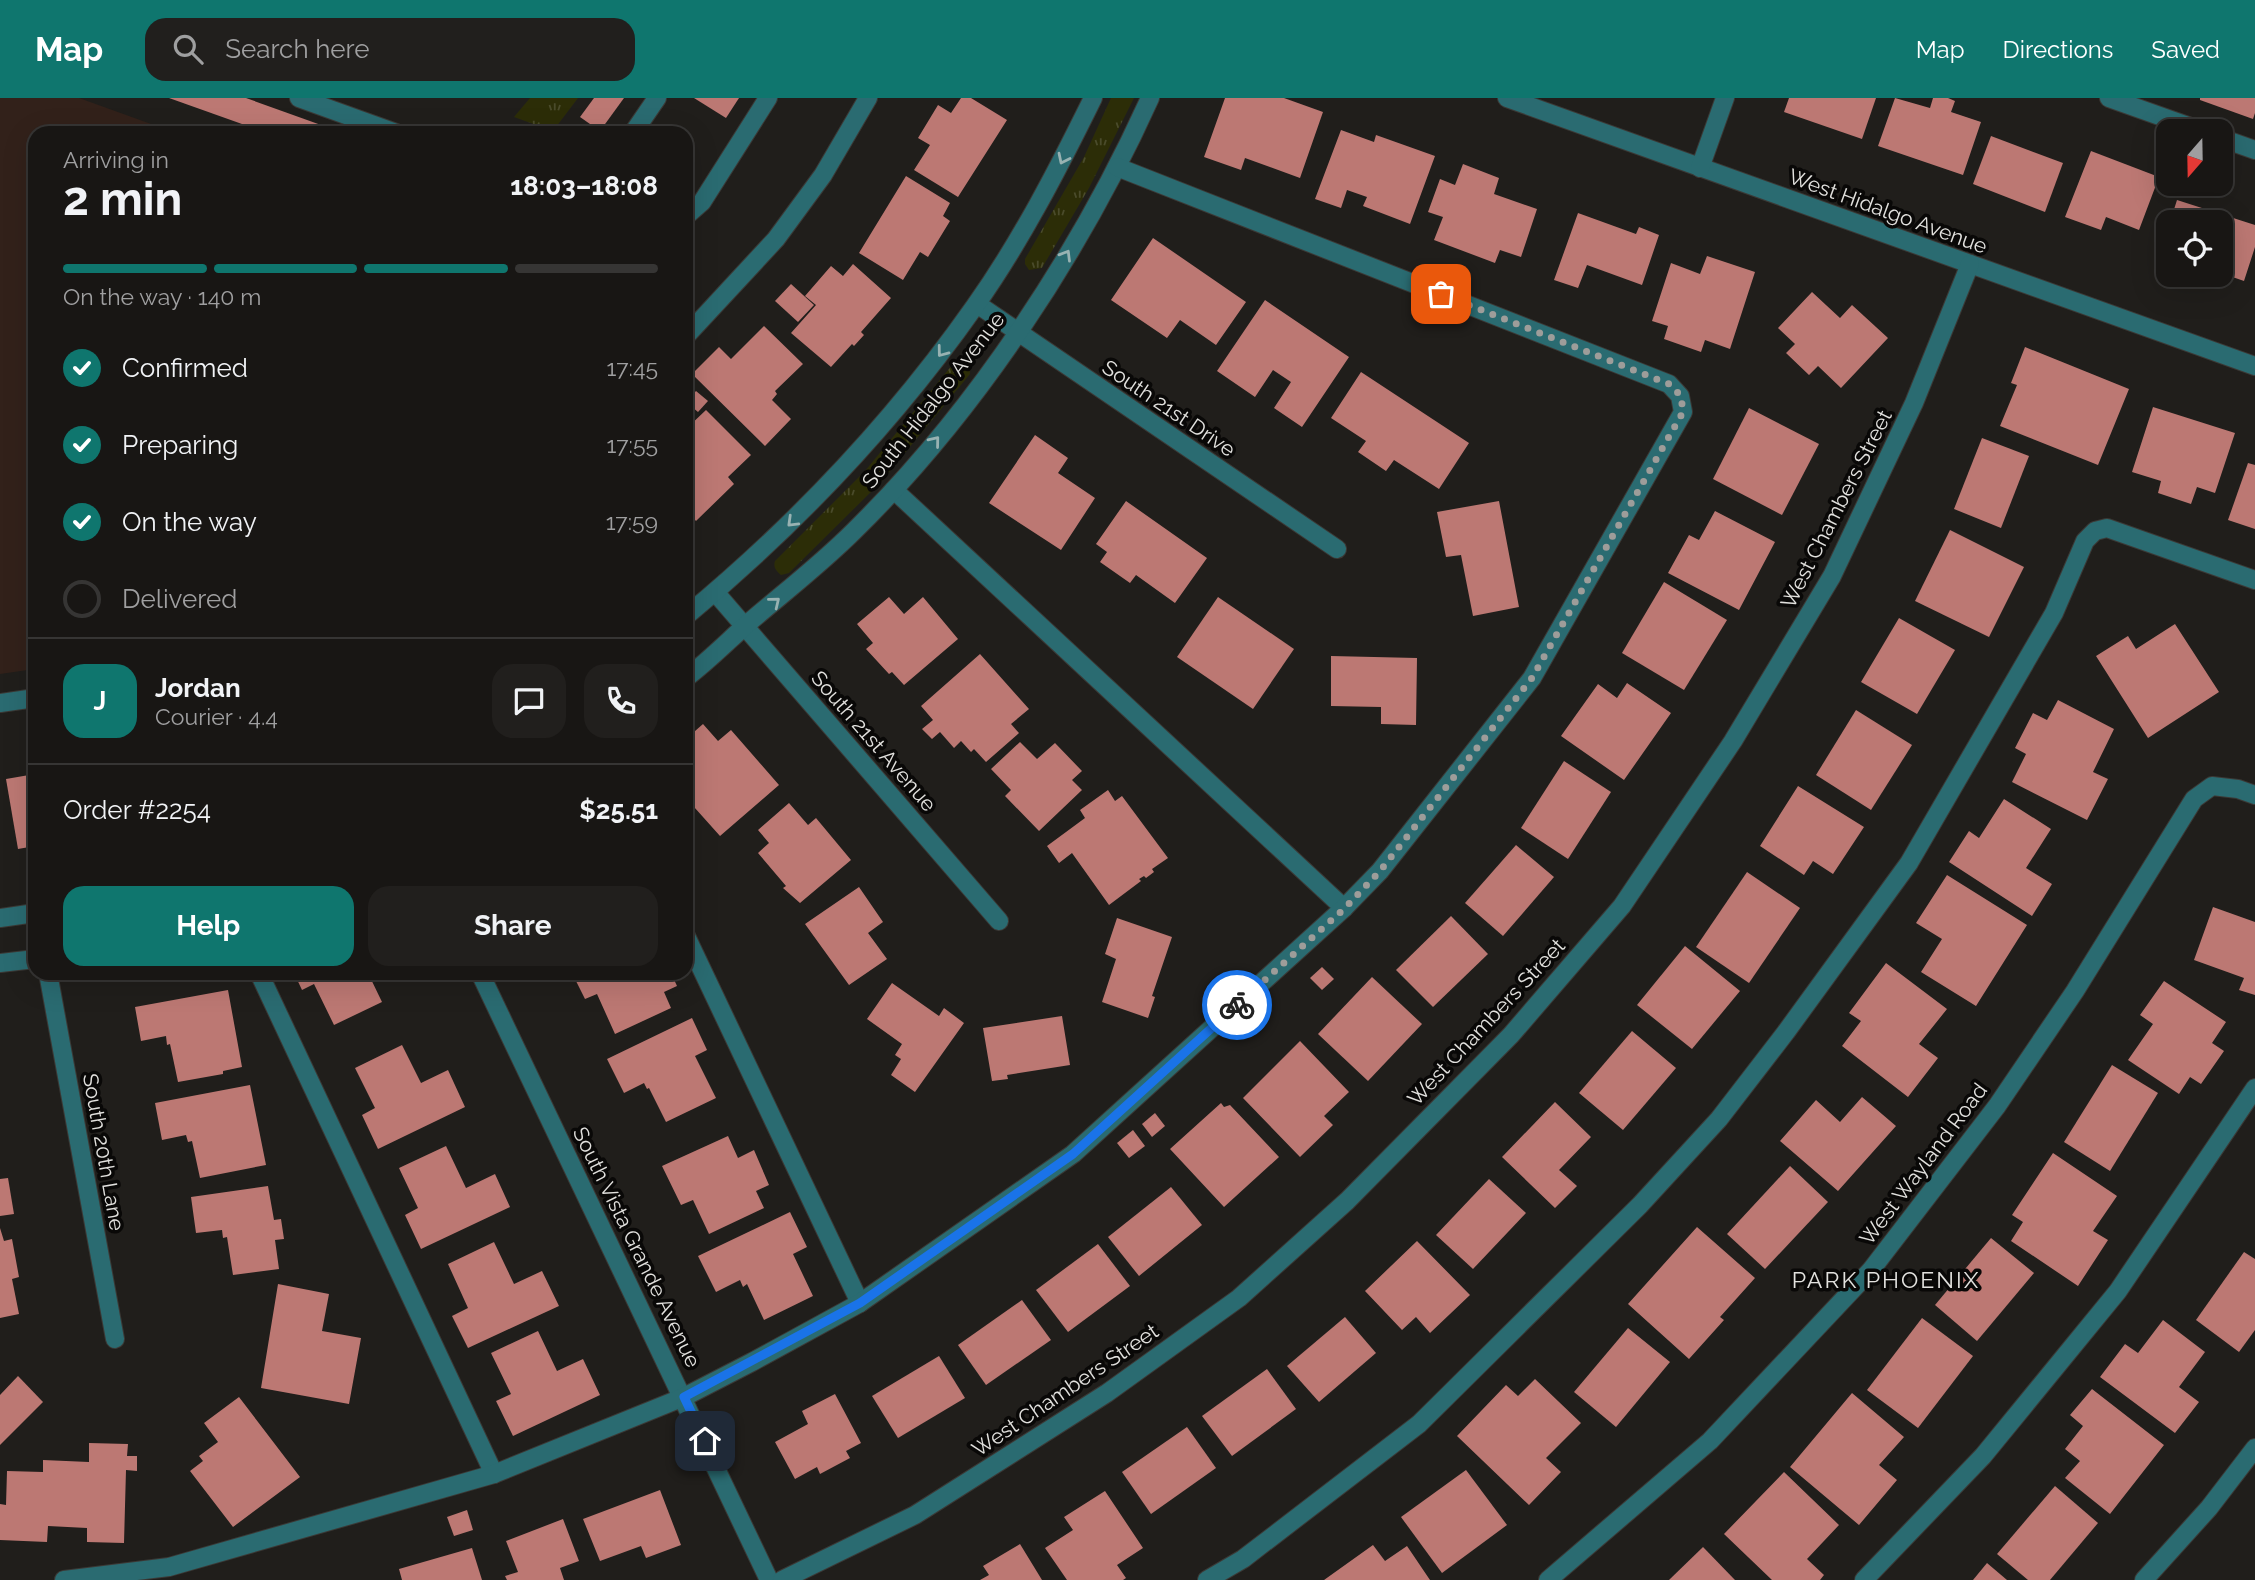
<!DOCTYPE html>
<meta charset="utf-8">
<style>
:root{--surface:#181614;--page:#211f1d;--text:#f1f3f6;--muted:#9f9fa0;--line:#363534;--accent:#0f766e}
body{margin:0;font-family:Raleway,sans-serif;background:var(--page);color:var(--text);height:100vh;display:flex;flex-direction:column;font-size:26px;white-space:nowrap}
*{box-sizing:border-box;margin:0}
p{font-size:23px;color:var(--muted)}
.icon{flex:none;width:38px;height:38px;fill:none;stroke:currentColor;stroke-width:2;stroke-linecap:round;stroke-linejoin:round}
.map{position:relative;flex:1;overflow:hidden}
.details{position:absolute;left:28px;top:28px;width:665px;height:854px;display:flex;flex-direction:column;background:var(--surface);border-radius:21px;box-shadow:0 7px 28px #0002,0 0 0 2px var(--line)}
.details>*{flex:none}
.needle{width:46px;rotate:200deg}
.controls{position:absolute;left:2156px;top:21px;display:grid;gap:14px}
.controls a{display:grid;place-items:center;width:77px;height:77px;border-radius:14px;background:var(--surface);box-shadow:0 7px 28px #0002,0 0 0 2px var(--line);font-size:35px}
.pin{position:absolute;display:grid;place-items:center;width:60px;height:60px;color:#fff;margin:-30px;border-radius:14px;box-shadow:0 4px 10px #0006}
.courier{position:absolute;display:grid;place-items:center;width:70px;height:70px;margin:-35px;border:5px solid #1a73e8;border-radius:50%;background:#fff;color:#222;box-shadow:0 2px 9px #0007}
.summary em{font-style:normal;font-weight:700}
.summary div{display:flex;flex-direction:column-reverse}
.summary{display:flex;align-items:center;justify-content:space-between;height:119px;padding:0 35px}
h1{font-size:46px;font-weight:700;line-height:52px}
.bar{display:grid;grid-template-columns:repeat(4,1fr);gap:10px 7px;align-content:center;height:84px;padding:0 35px}
.bar i{height:9px;border-radius:5px;background:var(--line)}
.bar .active{background:var(--accent)}
.bar p{grid-column:span 4}
.line{display:flex;align-items:center;gap:18px;padding:0 35px;border-top:2px solid var(--line)}
.line div{flex:1}
.round{display:grid;place-items:center;flex:none;width:74px;height:74px;border-radius:21px;background:var(--page)}
ol{padding:0 35px;list-style:none}
li{display:flex;align-items:center;gap:21px;height:77px}
li p{margin-inline-start:auto}
li .icon{padding:7px;border-radius:50%;background:var(--accent);color:#fff;stroke-width:4}
li:last-child{color:var(--muted)}
li i{width:38px;height:38px;border:4px solid var(--line);border-radius:50%}
.action{display:flex;gap:14px;margin-top:auto;padding:14px 35px}
.action a{flex:1;height:80px;border-radius:21px;background:var(--accent);color:#fff;font-size:28px;font-weight:700;line-height:80px;text-align:center}
.action a+a{background:var(--page);color:var(--text)}
header{display:flex;align-items:center;gap:42px;box-sizing:border-box;height:98px;padding:0 35px;background:var(--accent);color:#fff}
header strong{font-size:33px}
nav{display:flex;gap:38px;margin-inline-start:auto;font-size:24px}
.search{width:490px;height:63px;background:var(--page);display:flex;align-items:center;gap:18px;box-sizing:border-box;padding:0 24px;border-radius:21px;color:var(--muted);font-size:26px}
.map>svg:first-child{display:block}
.education{fill:#32211a}
.grass{fill:url(#grass-tufts)}
.building{fill:#bc7873}
.lines{fill:none;stroke-linecap:round;stroke-linejoin:round}
.minor-casing{stroke:#3b3936;stroke-width:20}
.minor{stroke:#2a6b71;stroke-width:18}
.oneway{stroke:#98b2b2}
.done{stroke:#9e9d9a;stroke-width:7;stroke-dasharray:0 12.6}
.route{stroke:#1a73e8;stroke-width:9}
.labels{text-anchor:middle;dominant-baseline:central;stroke-width:7;stroke-linejoin:round;paint-order:stroke}
.street-label{font-size:21px;fill:#e2e1de;stroke:#090807}
.neighbourhood-label{font-size:23px;letter-spacing:2px;fill:#e2e1de;stroke:#090807}
</style>
<header>
<strong>Map</strong>
<div class="search"><svg class="icon" aria-label="search" viewBox="0 0 24 24"><circle cx="10" cy="10" r="6"/><path d="M15 15l6 6"/></svg>Search here</div>
<nav><a>Map</a><a>Directions</a><a>Saved</a></nav>
</header>
<div class="map">
<svg width="2255" height="1482" viewBox="0 0 2255 1482">
<defs>
<pattern id="grass-tufts" width="24" height="20" patternUnits="userSpaceOnUse" patternTransform="scale(1.75)"><rect width="24" height="20" fill="#2c2d07"/><path d="M3 7l-1-3M5 7V3M7 7l1-3M15 17l-1-3M17 17v-4M19 17l1-3" fill="none" stroke="#4a4b2b"/></pattern>
</defs>
<rect width="100%" height="100%" fill="#201e1b"/>
<path class="education" d="M0 0H79L176 35H35V571L0 576Z"/>
<g class="grass">
<path d="M530 0H578L553 33 514 19Z"/>
<path d="M1111 0H1134L1089 90 1042 170 1029 172 1025 166V161L1084 59Z"/>
<path d="M962 262 969 267 970 276 879 386 789 475 781 477C776 473 773 469 775 463L865 373 953 266Z"/>
</g>
<g class="building">
<path d="M169 0H246L335 32 334 35H267Z"/>
<path d="M594 0H624L600 33 580 19Z"/>
<path d="M694 0H739L726 20Z"/>
<path d="M961 0H971L1007 22 958 99 914 72 930 47 918 40 938 7 951 15Z"/>
<path d="M1225 0H1284L1323 14 1300 80 1245 60 1241 72 1204 59Z"/>
<path d="M1789 0H1876L1862 41 1784 14Z"/>
<path d="M1895 0 1930 10 1933 0H1948L1955 3 1951 14 1981 24 1963 77 1878 48Z"/>
<path d="M2200 0H2255V15L2253 21 2200 2Z"/>
<path d="M1341 32 1374 44 1376 37 1435 58 1410 126 1363 108 1367 99 1347 92 1341 110 1315 101Z"/>
<path d="M1991 38 2063 65 2045 114 1973 86Z"/>
<path d="M2091 53 2159 79 2139 132 2106 119 2101 132 2065 119Z"/>
<path d="M1463 66 1499 80 1494 96 1537 111 1521 159 1500 152 1495 165 1434 142 1443 119 1428 114 1440 81 1455 87Z"/>
<path d="M906 78 950 105 943 118 950 123 928 159 920 154 903 182 859 155Z"/>
<path d="M2177 102 2255 127V149L2244 183 2221 175V124H2170Z"/>
<path d="M1578 115 1636 136 1639 129 1659 137 1642 187 1587 167 1578 190 1554 182Z"/>
<path d="M2168 131V158L2160 155Z"/>
<path d="M1153 140 1246 204 1216 247 1180 222 1167 240 1111 202Z"/>
<path d="M1707 158 1755 174 1730 251 1705 242 1701 254 1664 241 1668 228 1652 223 1671 165 1700 176Z"/>
<path d="M853 166 891 200 861 234 864 237 854 248 852 246 831 269 791 235 816 207 805 198 831 168 843 178Z"/>
<path d="M791 186 814 207 798 224 775 203Z"/>
<path d="M1812 194 1840 220 1852 207 1888 240 1841 290 1818 268 1809 277 1786 255 1795 246 1778 230Z"/>
<path d="M1265 202 1349 259 1302 329 1274 310 1291 284 1273 272 1255 299 1217 273Z"/>
<path d="M764 228 803 266 775 293 777 296 772 302 791 321 765 348 692 276 719 249 731 261Z"/>
<path d="M2025 249 2129 291 2098 367 2000 328 2017 287 2011 285Z"/>
<path d="M1361 274 1469 345 1439 391 1394 362 1386 373 1358 354 1366 343 1331 320Z"/>
<path d="M696 293 708 303 698 314 686 304Z"/>
<path d="M2153 309 2235 335 2215 395 2197 389 2191 406 2158 395 2161 383 2132 374Z"/>
<path d="M1749 310 1819 346 1782 417 1713 381Z"/>
<path d="M706 312 751 357 728 379 734 386 696 423 686 412V331Z"/>
<path d="M1035 337 1068 360 1058 375 1095 400 1061 452 989 405Z"/>
<path d="M1982 340 2029 358 2001 430 1954 411Z"/>
<path d="M2248 365 2255 367V431L2228 422Z"/>
<path d="M1126 403 1207 460 1175 505 1136 477 1130 485 1100 464 1107 454 1096 446Z"/>
<path d="M1499 403 1519 509 1473 518 1461 457 1446 459 1437 414Z"/>
<path d="M1715 413 1775 444 1739 512 1668 475 1689 437 1699 442Z"/>
<path d="M1950 432 2024 469 1989 539 1915 503Z"/>
<path d="M1664 484 1727 522 1684 592 1622 555Z"/>
<path d="M889 499 904 516 923 499 958 541 904 587 892 574 889 576 866 551 873 545 857 526Z"/>
<path d="M1218 499 1294 551 1253 611 1177 559Z"/>
<path d="M1899 520 1955 552 1917 616 1861 584Z"/>
<path d="M2175 526 2219 594 2148 640 2096 558 2128 538 2136 551Z"/>
<path d="M980 556 1029 611 1011 626 1019 635 986 664 974 651 971 654 961 643 954 650 940 634 932 641 922 631 933 622 921 608Z"/>
<path d="M1331 558 1417 560 1416 627 1381 626V609L1331 608Z"/>
<path d="M1627 585 1671 615 1624 682 1561 638 1598 586 1617 600Z"/>
<path d="M2058 602 2114 631 2093 674 2108 681 2087 722 2012 684 2026 656 2015 650 2033 615 2047 622Z"/>
<path d="M1856 612 1912 647 1871 712 1816 677Z"/>
<path d="M703 626 718 643 731 632 779 687 720 738 686 700V688L692 683 686 675V641Z"/>
<path d="M1020 644 1037 661 1055 645 1082 673 1072 682 1082 692 1039 733 1005 698 1011 692 991 671Z"/>
<path d="M1564 663 1611 694 1568 761 1521 730Z"/>
<path d="M35 676V748L18 751 6 681Z"/>
<path d="M1798 688 1864 729 1833 776 1813 763 1804 777 1760 748Z"/>
<path d="M1108 692 1115 703 1122 698 1168 760 1152 771 1154 774 1146 780 1144 778 1139 781 1141 783 1109 807 1072 755 1059 765 1047 748 1085 720 1080 712Z"/>
<path d="M2004 701 2051 731 2026 770 2052 786 2032 818 1949 764 1969 733 1979 740Z"/>
<path d="M789 705 808 727 816 720 851 762 800 805 783 790 786 788 758 755 769 745 758 732Z"/>
<path d="M1516 747 1554 779 1503 838 1465 805Z"/>
<path d="M1747 774 1800 810 1749 885 1696 849Z"/>
<path d="M1947 777 2027 827 1976 908 1921 874 1942 841 1916 825Z"/>
<path d="M859 789 883 824 868 835 887 861 849 887 805 826Z"/>
<path d="M2213 809 2255 824V897L2239 892 2244 880 2194 862Z"/>
<path d="M1451 818 1488 856 1433 909 1396 872Z"/>
<path d="M1117 820 1172 839 1152 898 1155 899 1148 920 1102 904 1116 861 1105 856Z"/>
<path d="M1685 848 1740 893 1692 951 1637 907Z"/>
<path d="M1886 865 1947 911 1919 946 1938 960 1908 999 1842 948 1861 923 1849 915Z"/>
<path d="M1322 869 1334 881 1322 892 1310 880Z"/>
<path d="M294 875H368L382 904 334 927 314 886 302 892Z"/>
<path d="M572 875H671L677 888 664 894 671 910 615 936 597 896 585 901Z"/>
<path d="M1372 879 1422 926 1368 983 1318 936Z"/>
<path d="M2164 883 2226 924 2212 945 2224 953 2201 986 2190 979 2179 996 2128 962 2153 926 2140 917Z"/>
<path d="M892 885 939 918 944 910 964 925 915 994 891 977 901 961 895 957 902 946 867 921Z"/>
<path d="M228 892 242 969 223 973V976L178 984 170 946 167 947 166 938 141 943 135 909Z"/>
<path d="M1062 918 1070 967 1007 977 1008 981 992 983 983 930Z"/>
<path d="M692 920 707 952 695 958 716 1000 666 1024 649 990 647 991 644 985 624 995 607 961Z"/>
<path d="M1632 933 1676 970 1623 1032 1579 995Z"/>
<path d="M1300 943 1349 994 1324 1018 1333 1027 1300 1059 1243 1000Z"/>
<path d="M402 947 421 985 448 972 465 1009 378 1051 362 1017 375 1010 355 970Z"/>
<path d="M2112 967 2158 995 2110 1073 2064 1044Z"/>
<path d="M250 987 266 1067 200 1080 192 1043 188 1044 186 1037 162 1042 155 1005Z"/>
<path d="M1862 999 1896 1028 1838 1093 1780 1043 1816 1002 1840 1024Z"/>
<path d="M1555 1004 1591 1039 1559 1072 1577 1088 1555 1110 1502 1059Z"/>
<path d="M1221 1005 1224 1009 1230 1007 1279 1059 1224 1109 1170 1051Z"/>
<path d="M1155 1015 1165 1028 1152 1039 1142 1026Z"/>
<path d="M1133 1032 1145 1048 1129 1060 1117 1045Z"/>
<path d="M728 1038 738 1060 754 1052 769 1087 756 1093 764 1110 709 1136 693 1102 681 1107 662 1068Z"/>
<path d="M446 1048 466 1090 495 1076 510 1109 421 1151 405 1117 418 1110 399 1070Z"/>
<path d="M2053 1055 2117 1098 2093 1133 2108 1142 2078 1188 2011 1143 2023 1124 2012 1117Z"/>
<path d="M1790 1068 1828 1104 1765 1171 1727 1136Z"/>
<path d="M8 1080 14 1116 0 1118V1081Z"/>
<path d="M1489 1081 1526 1115 1473 1171 1436 1137Z"/>
<path d="M268 1088 274 1122 281 1121 284 1141 275 1142 279 1171 233 1177 227 1139 223 1140 222 1132 196 1135 191 1099Z"/>
<path d="M1171 1089 1202 1127 1139 1178 1108 1139Z"/>
<path d="M790 1114 807 1149 793 1156 813 1198 764 1222 747 1186 743 1189 740 1182 716 1194 698 1158Z"/>
<path d="M1697 1129 1755 1180 1720 1219 1724 1222 1689 1261 1628 1206Z"/>
<path d="M0 1130 4 1143 12 1141 19 1179 12 1181 19 1216 0 1220Z"/>
<path d="M1991 1140 2034 1175 1977 1243 1935 1207Z"/>
<path d="M1417 1143 1470 1197 1430 1235 1416 1219 1402 1232 1365 1193Z"/>
<path d="M494 1144 514 1186 542 1173 559 1208 468 1250 452 1218 468 1210 448 1166Z"/>
<path d="M1098 1146 1130 1188 1068 1234 1036 1192Z"/>
<path d="M2244 1154 2255 1161V1232L2239 1254 2196 1222Z"/>
<path d="M278 1186 329 1196 322 1233 361 1240 349 1306 261 1290Z"/>
<path d="M1022 1202 1051 1242 986 1287 958 1247Z"/>
<path d="M1345 1219 1376 1255 1319 1304 1287 1268Z"/>
<path d="M1922 1220 1973 1258 1918 1330 1867 1292Z"/>
<path d="M2163 1222 2205 1254 2179 1289 2199 1304 2175 1335 2100 1279 2125 1246 2138 1255Z"/>
<path d="M1628 1230 1670 1264 1616 1329 1574 1294Z"/>
<path d="M538 1233 557 1273 583 1261 600 1297 513 1338 496 1303 511 1296 491 1255Z"/>
<path d="M939 1258 965 1300 898 1340 872 1298Z"/>
<path d="M1267 1271 1296 1311 1232 1358 1202 1318Z"/>
<path d="M18 1278 43 1304 0 1347V1297Z"/>
<path d="M1535 1281 1581 1325 1546 1360 1561 1374 1529 1407 1457 1338 1506 1287 1518 1298Z"/>
<path d="M2092 1291 2164 1347 2110 1416 2065 1380 2080 1363 2065 1351 2083 1328 2070 1317Z"/>
<path d="M1852 1295 1904 1339 1879 1367 1897 1382 1859 1427 1790 1369Z"/>
<path d="M835 1296 861 1345 846 1353 850 1360 820 1376 817 1369 795 1381 775 1344 808 1326 802 1313Z"/>
<path d="M239 1299 300 1379 233 1429 190 1373 203 1363 199 1358 218 1344 204 1325Z"/>
<path d="M1187 1329 1216 1370 1151 1416 1122 1374Z"/>
<path d="M89 1345 128 1346 127 1358H137V1373L126 1372 124 1445 87 1444V1430L48 1428 47 1444 0 1442V1406L6 1407 7 1373 43 1374V1362L89 1364Z"/>
<path d="M1466 1372 1507 1427 1442 1475 1401 1419Z"/>
<path d="M1784 1374 1839 1427 1807 1461 1824 1477 1820 1482H1772L1724 1436Z"/>
<path d="M2055 1388 2098 1425 2050 1482H2028L1997 1456Z"/>
<path d="M660 1392 681 1447 646 1460 641 1448 600 1463 583 1421Z"/>
<path d="M1105 1393 1143 1450 1117 1467 1126 1480 1123 1482H1067L1045 1450 1073 1432 1064 1419Z"/>
<path d="M467 1412 473 1432 454 1438 447 1419Z"/>
<path d="M563 1421 579 1463 560 1470 564 1482H507L505 1478 518 1474 506 1443Z"/>
<path d="M1020 1446 1042 1482H980L989 1477 983 1468Z"/>
<path d="M1373 1447 1385 1463 1407 1448 1430 1482H1324Z"/>
<path d="M1703 1449 1735 1482H1669Z"/>
<path d="M472 1450 482 1482H402L399 1471Z"/>
<path d="M1987 1465 2007 1482H1973Z"/>
</g>
<g class="lines">
<defs>
<g id="minor">
<path d="M299 0 396 35"/>
<path d="M1507 0 2255 268"/>
<path d="M2109 0 2202 33"/>
<path d="M633 35 657 0"/>
<path d="M2221 40 2255 52"/>
<path d="M1700 70 1725 0"/>
<path d="M686 118 702 104 768 0"/>
<path d="M977 206 1337 451"/>
<path d="M686 238 776 141 823 77 868 0"/>
<path d="M894 392 1344 810"/>
<path d="M715 494 999 823"/>
<path d="M686 518C797 426 892 326 975 208 1021 143 1058 71 1093 0"/>
<path d="M686 580C707 564 726 545 746 527 782 496 820 467 854 433 975 314 1080 155 1150 0"/>
<path d="M0 605 35 600"/>
<path d="M0 820 35 815"/>
<path d="M686 838 860 1205"/>
<path d="M0 865 35 861"/>
<path d="M48 875 115 1241"/>
<path d="M259 875 494 1376"/>
<path d="M480 875 769 1482"/>
<path d="M64 1482 169 1469 494 1376 684 1299 752 1264 860 1205 1073 1056 1344 810 1380 773 1532 580 1683 314 1680 298 1669 286 1117 69"/>
<path d="M782 1482 915 1417 1107 1295 1239 1200 1347 1103 1511 937 1622 808 1733 643 1832 478 1914 305 1970 166"/>
<path d="M1207 1482 1243 1461 1419 1326 1640 1107 1719 1021 1786 934 1909 765 2054 515 2085 443 2095 433 2107 430 2255 482"/>
<path d="M1548 1482 1710 1343 1871 1172 1997 1008 2075 893 2194 701 2212 688 2238 691 2255 697"/>
<path d="M1864 1482 1983 1358 2118 1193 2255 990"/>
<path d="M2144 1482 2209 1410 2255 1350"/>
</g>
</defs>
<use href="#minor" class="minor-casing"/>
<use href="#minor" class="minor"/>
</g>
<defs><path id="oneway-chevron" d="M-2-3.5L2.5 0L-2 3.5" fill="none" stroke-width="1.6" stroke-linecap="round" stroke-linejoin="round" transform="scale(1.75)"/></defs>
<g class="oneway">
<use href="#oneway-chevron" transform="translate(1063 61) rotate(116)"/>
<use href="#oneway-chevron" transform="translate(1066 157) rotate(-59)"/>
<use href="#oneway-chevron" transform="translate(942 254) rotate(127)"/>
<use href="#oneway-chevron" transform="translate(935 343) rotate(-51)"/>
<use href="#oneway-chevron" transform="translate(792 424) rotate(136)"/>
<use href="#oneway-chevron" transform="translate(775 504) rotate(-39)"/>
</g>
<g class="lines">
<path class="done" d="M1237 907 1345 810 1380 773 1532 580 1683 314 1681 298 1669 286 1441 196"/>
<path class="route" d="M705 1343 684 1299 860 1205 1073 1056 1237 907"/>
</g>
<g class="labels">
<g class="street-label">
<text transform="translate(1888 113) rotate(20)">West Hidalgo Avenue</text>
<text transform="translate(933 302) rotate(-52)">South Hidalgo Avenue</text>
<text transform="translate(1169 310) rotate(34)">South 21st Drive</text>
<text transform="translate(1836 411) rotate(-63)">West Chambers Street</text>
<text transform="translate(874 643) rotate(49)">South 21st Avenue</text>
<text transform="translate(1486 924) rotate(-47)">West Chambers Street</text>
<text transform="translate(104 1054) rotate(80)">South 20th Lane</text>
<text transform="translate(1923 1066) rotate(-53)">West Wayland Road</text>
<text transform="translate(637 1149) rotate(64)">South Vista Grande Avenue</text>
<text transform="translate(1065 1292) rotate(-34)">West Chambers Street</text>
</g>
<g class="neighbourhood-label">
<text x="1886" y="1181">PARK PHOENIX</text>
</g>
</g>
</svg>
<div class="controls">
<a><svg class="needle" viewBox="-14 -14 28 28"><path d="M0-13l5 13h-10z" fill="#e53935"/><path d="M0 13l5-13h-10z" fill="#9f9fa0"/></svg></a>
<a><svg class="icon" aria-label="locate" viewBox="0 0 24 24"><circle cx="12" cy="12" r="6"/><path d="M12 2v4M12 18v4M2 12h4M18 12h4"/></svg></a>
</div>
<div class="pin" style="left:1441px;top:196px;background:#ea580c"><svg class="icon" aria-label="bag" viewBox="0 0 24 24"><path d="M5 8h14l-1 12H6zM9 8a3 3 0 0 1 6 0"/></svg></div>
<div class="pin" style="left:705px;top:1343px;background:#1f2937"><svg class="icon" aria-label="home" viewBox="0 0 24 24"><path d="M3 11l9-7 9 7M6 9v11h12V9"/></svg></div>
<div class="courier" style="left:1237px;top:907px"><svg class="icon" aria-label="bike" viewBox="0 0 24 24"><circle cx="6" cy="16" r="4"/><circle cx="18" cy="16" r="4"/><path d="M6 16l4-8h5l3 8M10 8l3 8H6M13 5h3"/></svg></div>
<section class="details">
<div class="summary"><div><h1>2 min</h1><p>Arriving in</p></div><em>18:03–18:08</em></div>
<div class="bar"><i class="active"></i><i class="active"></i><i class="active"></i><i></i><p>On the way · 140 m</p></div>
<ol>
<li><svg class="icon" aria-label="check" viewBox="0 0 24 24"><path d="M5 12l5 5 9-10"/></svg>Confirmed<p>17:45</p></li>
<li><svg class="icon" aria-label="check" viewBox="0 0 24 24"><path d="M5 12l5 5 9-10"/></svg>Preparing<p>17:55</p></li>
<li><svg class="icon" aria-label="check" viewBox="0 0 24 24"><path d="M5 12l5 5 9-10"/></svg>On the way<p>17:59</p></li>
<li><i></i>Delivered</li>
</ol>
<div class="line" style="height:126px"><b class="round" style="background:var(--accent);color:#fff">J</b><div><b>Jordan</b><p>Courier · 4.4</p></div><a class="round"><svg class="icon" aria-label="chat" viewBox="0 0 24 24"><path d="M4 5h16v11H9l-5 4z"/></svg></a><a class="round"><svg class="icon" aria-label="phone" viewBox="0 0 24 24"><path d="M5 4h4l2 5-3 2q2 4 5 5l2-3 5 2v4C11 20 4 13 5 4z"/></svg></a></div>
<div class="line" style="height:91px"><div>Order #2254</div><b>$25.51</b></div>
<div class="action"><a>Help</a><a>Share</a></div>
</section>
</div>
